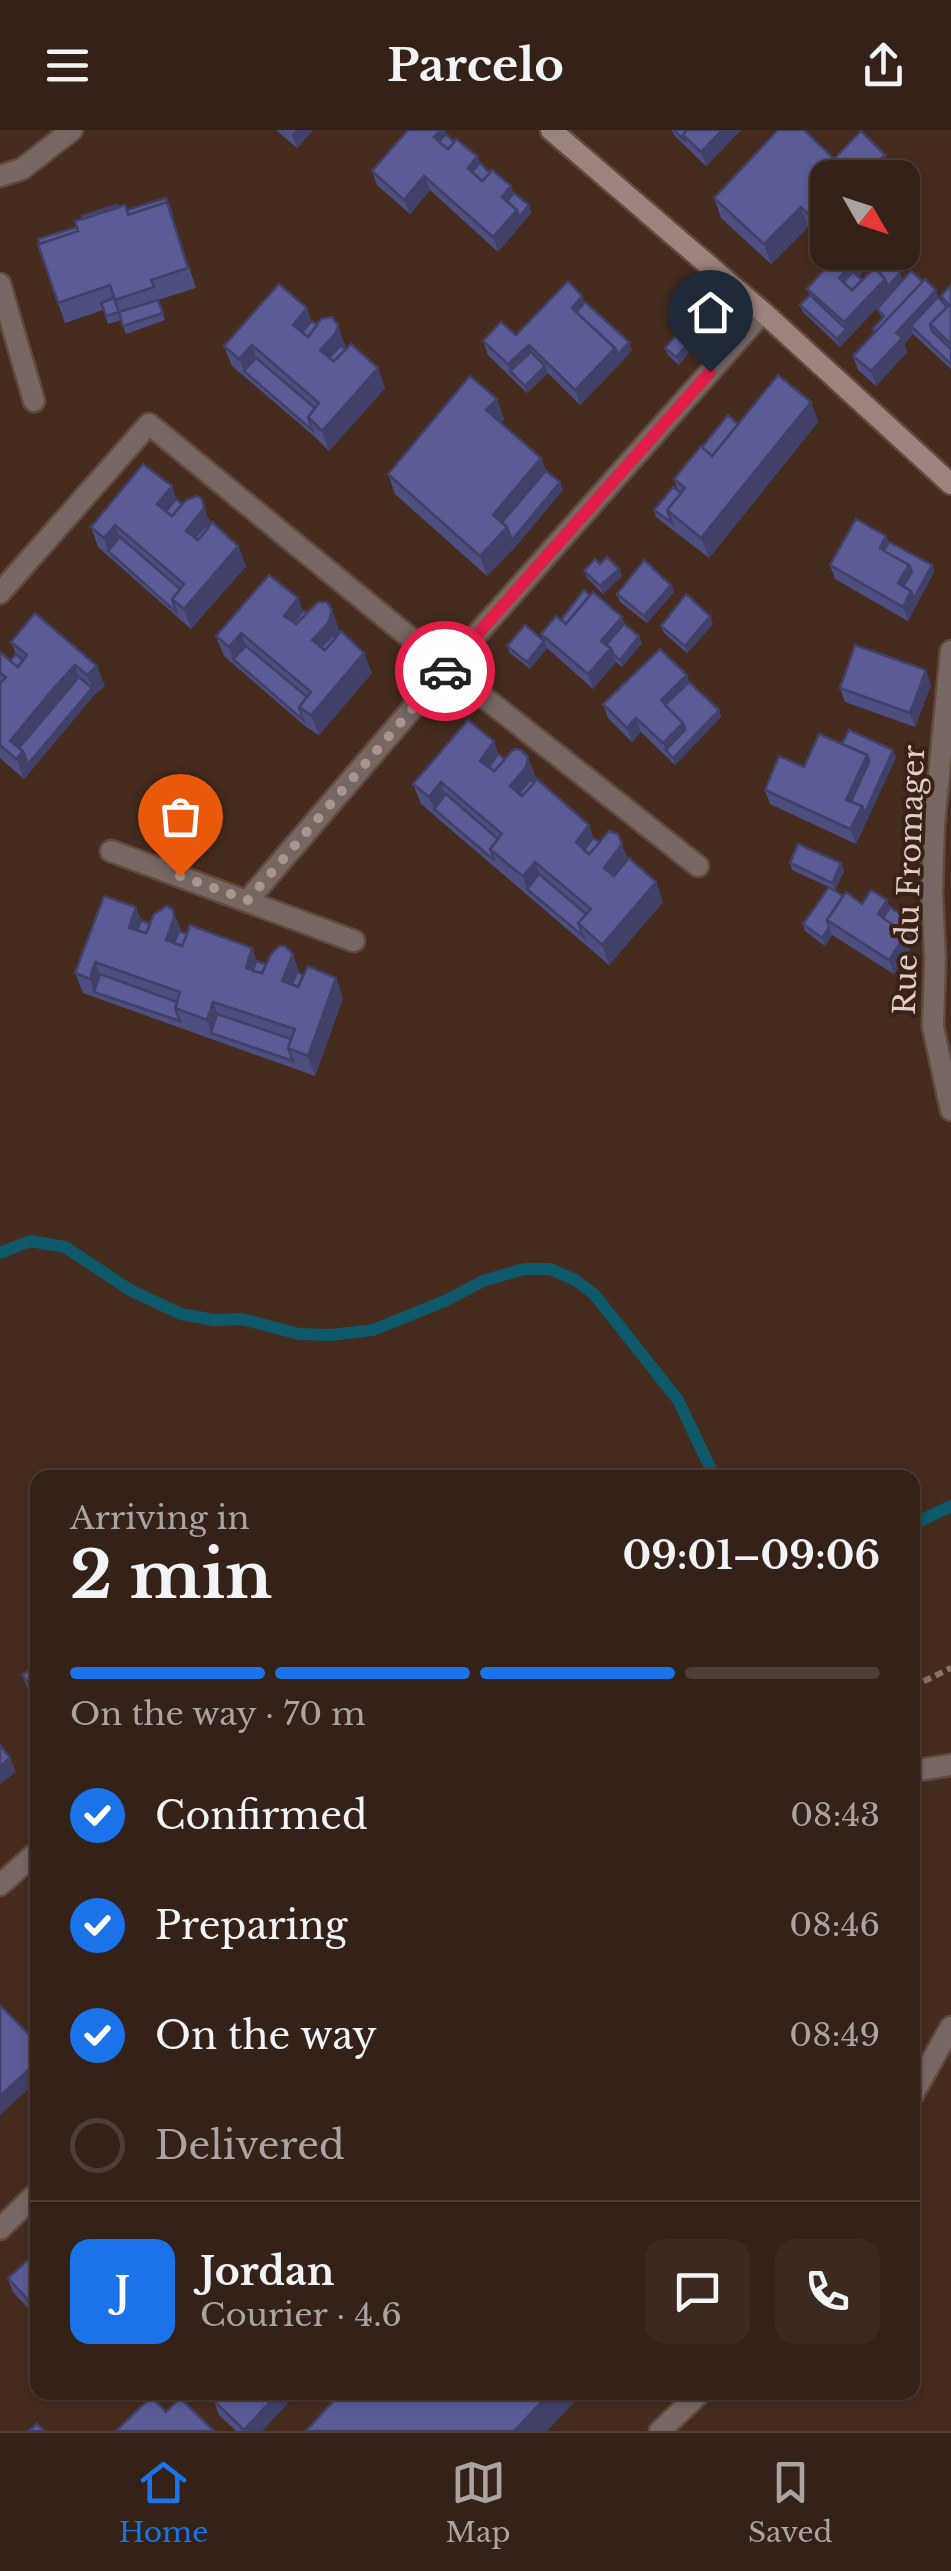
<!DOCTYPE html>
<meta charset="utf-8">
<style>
:root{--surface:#342117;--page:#3c2920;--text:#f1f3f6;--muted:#a9a3a1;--line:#4e3e36;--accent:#1a73e8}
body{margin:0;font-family:"Libre Baskerville",serif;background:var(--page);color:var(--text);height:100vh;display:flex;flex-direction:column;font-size:38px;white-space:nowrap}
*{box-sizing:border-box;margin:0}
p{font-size:32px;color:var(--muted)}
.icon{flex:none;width:55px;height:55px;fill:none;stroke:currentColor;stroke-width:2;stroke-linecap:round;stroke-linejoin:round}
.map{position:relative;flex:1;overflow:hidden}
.side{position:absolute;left:30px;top:1340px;width:890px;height:930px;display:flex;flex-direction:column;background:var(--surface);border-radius:20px;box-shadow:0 2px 8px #0004,0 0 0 2px var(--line)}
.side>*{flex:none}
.needle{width:65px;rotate:129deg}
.controls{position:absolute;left:810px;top:30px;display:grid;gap:20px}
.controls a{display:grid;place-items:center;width:110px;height:110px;border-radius:20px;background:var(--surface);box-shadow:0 2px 8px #0004,0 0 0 2px var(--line);font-size:50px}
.pin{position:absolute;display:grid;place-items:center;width:85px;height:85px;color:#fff;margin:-102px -42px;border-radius:50% 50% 50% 0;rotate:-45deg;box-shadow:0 0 10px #0007}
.pin .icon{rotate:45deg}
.courier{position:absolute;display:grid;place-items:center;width:100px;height:100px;margin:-50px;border:8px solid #e11d48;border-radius:50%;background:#fff;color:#222;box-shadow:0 2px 12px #0007}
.overview em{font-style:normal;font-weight:700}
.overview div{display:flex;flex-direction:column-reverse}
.overview{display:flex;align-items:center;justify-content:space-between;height:170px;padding:0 40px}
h1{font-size:65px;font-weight:700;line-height:75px}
.bar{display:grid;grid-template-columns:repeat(4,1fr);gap:15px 10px;align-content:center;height:120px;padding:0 40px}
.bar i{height:12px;border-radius:8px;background:var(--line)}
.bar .active{background:var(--accent)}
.bar p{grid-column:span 4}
.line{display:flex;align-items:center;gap:25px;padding:0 40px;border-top:2px solid var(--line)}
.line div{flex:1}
.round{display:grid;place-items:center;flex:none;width:105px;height:105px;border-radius:20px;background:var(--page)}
ol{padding:0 40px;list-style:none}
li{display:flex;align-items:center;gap:30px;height:110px}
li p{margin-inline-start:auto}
li .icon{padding:10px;border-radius:50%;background:var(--accent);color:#fff;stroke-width:4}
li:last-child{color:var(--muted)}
li i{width:55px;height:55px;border:5px solid var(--line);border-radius:50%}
header{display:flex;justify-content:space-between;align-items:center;height:130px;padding:0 40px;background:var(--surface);font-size:45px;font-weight:700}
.tabs{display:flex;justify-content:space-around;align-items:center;height:140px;border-top:2px solid var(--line);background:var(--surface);font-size:28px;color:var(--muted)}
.tabs a{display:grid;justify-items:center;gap:5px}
.tabs .active{color:var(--accent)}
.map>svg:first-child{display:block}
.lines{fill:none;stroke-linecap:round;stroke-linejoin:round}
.stream{stroke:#0d5869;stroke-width:12}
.lane-casing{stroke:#62493d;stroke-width:25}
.street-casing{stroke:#62493d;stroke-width:25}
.secondary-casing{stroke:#62493d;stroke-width:25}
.path{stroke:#887267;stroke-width:6;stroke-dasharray:8 5;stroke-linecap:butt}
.lane{stroke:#766763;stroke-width:20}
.street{stroke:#766763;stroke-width:20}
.secondary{stroke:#9a847d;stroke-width:20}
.wall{fill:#4e4e80}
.shaded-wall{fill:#404068}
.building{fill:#5b5b95;stroke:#404068;stroke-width:2.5}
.done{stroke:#a9958c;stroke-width:10;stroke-dasharray:0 18}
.route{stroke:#e11d48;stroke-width:12}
.labels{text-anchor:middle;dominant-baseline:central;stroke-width:8;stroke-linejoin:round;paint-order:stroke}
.street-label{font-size:30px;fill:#dfcec6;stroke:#3b2216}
</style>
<header><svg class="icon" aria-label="menu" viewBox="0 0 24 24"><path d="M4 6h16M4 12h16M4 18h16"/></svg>Parcelo<svg class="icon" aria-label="share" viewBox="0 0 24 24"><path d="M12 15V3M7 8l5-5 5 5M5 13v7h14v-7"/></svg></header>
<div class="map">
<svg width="951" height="2301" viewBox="0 0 951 2301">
<rect width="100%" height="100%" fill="#462c1f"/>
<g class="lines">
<g class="stream">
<path d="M0 1123 30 1111 65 1117 130 1160 181 1184 214 1190 242 1189 299 1204 331 1205 373 1200 447 1170 483 1151 524 1139H550L575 1150 594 1164 678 1270 715 1348"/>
<path d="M912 1395 951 1376"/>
</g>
<defs>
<g id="lane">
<path d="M0 46 22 39 72 0"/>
<path d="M0 154 34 271"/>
<path d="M0 463 149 294 447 538 698 736"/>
<path d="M111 721 354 811"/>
<path d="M912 1641 951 1635"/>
<path d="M912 1966 951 1897"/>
<path d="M0 2099 38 2062"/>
<path d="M660 2301 701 2262"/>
</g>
<g id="street">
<path d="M951 521 934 696 932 762 935 829 933 897 951 980"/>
<path d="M248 770 447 538 763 182"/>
<path d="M0 1755 38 1721"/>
</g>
<path id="secondary" d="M551 0 763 182 951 354"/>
</defs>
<use href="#lane" class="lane-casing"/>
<use href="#street" class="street-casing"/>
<use href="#secondary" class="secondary-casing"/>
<path class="path" d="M912 1557 951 1538"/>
<use href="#lane" class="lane"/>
<use href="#street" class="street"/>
<use href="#secondary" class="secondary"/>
</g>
<g class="wall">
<path d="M276 0H313L297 18Z"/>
<path d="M672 0H741L706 36 674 5Z"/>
<path d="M446 4 454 12 477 26 480 33 490 43 529 75 531 83 498 122 430 60 410 84 377 55 372 41Z"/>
<path d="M836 30 887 32 828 48V114L808 97 771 134 721 88 714 68Z"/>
<path d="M166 68 196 158 158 170 165 190 126 204 121 190 108 194 103 180 65 193 58 173 77 97 118 77 127 80Z"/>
<path d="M837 122H877L879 126 858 147 862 150 879 142 900 143 902 151 940 169 943 173 941 166 951 155V239L913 204 904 214 907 222 876 256 858 240 853 226 874 203 873 199 882 188 877 179 902 151 840 217 803 182 800 175 810 165 807 159 839 124Z"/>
<path d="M585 172 632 220 580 275 548 243 527 263 488 225 483 211 516 205Z"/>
<path d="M312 191 345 215 344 218 378 238 385 258 329 321 315 307 232 236 224 216Z"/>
<path d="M693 217 679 235 668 225 665 218Z"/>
<path d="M497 269 504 289 501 293 563 360 515 417 487 446 395 364 388 344Z"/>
<path d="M811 272 818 292 709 428 656 387 654 380 678 361 674 349 702 317 738 294Z"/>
<path d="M176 369 182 374 209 389 210 395 238 416 246 436 191 499 98 417 91 397Z"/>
<path d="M889 412 932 435 934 442 908 491 835 449 830 435Z"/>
<path d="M600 434 619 439 622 446 603 464 587 448 584 441Z"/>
<path d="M671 455 674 462 647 493 620 472 617 464Z"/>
<path d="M332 480 339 500 338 504 372 543 319 605 306 597 224 526 216 506 303 481 307 483Z"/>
<path d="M35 483 105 556 94 565 24 649 0 628V522L10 531 16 524 11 512Z"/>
<path d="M561 490 624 494 642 513 622 537 616 532 593 559 547 518 530 539 510 523 507 516 544 511 541 504Z"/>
<path d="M713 494 687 523 664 503 661 496Z"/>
<path d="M687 545 689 552 719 580 721 587 675 635 641 602 632 612 608 588 603 574Z"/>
<path d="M931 555 915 597 845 572 840 558Z"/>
<path d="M842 614 896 627 856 714 770 674 765 660Z"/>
<path d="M498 624 536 647 534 652 593 708 628 729 656 752 663 772 609 835 421 674 413 654Z"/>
<path d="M790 733H841L844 741 835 760 843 766 862 774 890 777 917 795 920 803 894 844 832 805 825 816 805 801 803 794 829 757 792 740Z"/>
<path d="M136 777 141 790 150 794 187 804 252 818 256 831 303 845 336 848 343 868 315 946 83 863 75 843Z"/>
<path d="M38 1534V1572L28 1559 22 1545Z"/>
<path d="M38 2121V2189L13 2162 8 2148Z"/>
<path d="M222 2262H298L262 2301H236L219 2285 214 2271Z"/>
</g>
<g class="shaded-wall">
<path d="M296 0H313L297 18 292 4Z"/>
<path d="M441 0H445L449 12 437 14 434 7Z"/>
<path d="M722 0H741L706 36 701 22Z"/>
<path d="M885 25 887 32 872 48H862Z"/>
<path d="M477 26 482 40 475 49 468 38Z"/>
<path d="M424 46 430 60 410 84 404 70Z"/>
<path d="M511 56 516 70 510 78 502 67Z"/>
<path d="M529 75 531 83 498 122 493 107 517 80Z"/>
<path d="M801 77 808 97 771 134 764 114Z"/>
<path d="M828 78V106L821 103 816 91Z"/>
<path d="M863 122H877L879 126 846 159 839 148Z"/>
<path d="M900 143 902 151 840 217 837 209 846 199 844 192 885 149Z"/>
<path d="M936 160 941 174 911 196 913 204 904 214 907 222 876 256 871 241 896 203Z"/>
<path d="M582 166 588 180 579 189 572 178Z"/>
<path d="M307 178 314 198 303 212 293 195Z"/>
<path d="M338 195 345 215 343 223 330 237 313 220Z"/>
<path d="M691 210 693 217 679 235 676 227Z"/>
<path d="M629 212 632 220 621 233 618 225Z"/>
<path d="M252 215 259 235 244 241 239 229Z"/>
<path d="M529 215 534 229 510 241 508 234Z"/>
<path d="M615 218 621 233 580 275 575 260Z"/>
<path d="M545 236 548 243 527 263 525 256Z"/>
<path d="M378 238 385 258 329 321 322 301Z"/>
<path d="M497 269 504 289 494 300 486 280Z"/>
<path d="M811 272 818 292 709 428 701 408Z"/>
<path d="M541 328 549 348 498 397 493 385Z"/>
<path d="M560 352 563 360 515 417 512 410Z"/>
<path d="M172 356 179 376 167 391 157 374Z"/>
<path d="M202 369 211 398 196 417 186 401Z"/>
<path d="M115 395 123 415 108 421 104 408Z"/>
<path d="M507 397 515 417 487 446 480 426Z"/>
<path d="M886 406 892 420 887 428 880 418Z"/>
<path d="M238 416 246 436 191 499 184 479Z"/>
<path d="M909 435 915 450 906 463 898 453Z"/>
<path d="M932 435 934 442 908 491 903 477 911 461Z"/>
<path d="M619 439 622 446 603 464 600 456Z"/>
<path d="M671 455 674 462 647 493 644 486Z"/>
<path d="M298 468 306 488 289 498 284 486Z"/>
<path d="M332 480 339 500 336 513 322 527 312 510Z"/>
<path d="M710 486 713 494 687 523 685 516Z"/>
<path d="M622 487 627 501 611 519 616 532 593 559 588 544 601 511Z"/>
<path d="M241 503 248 523 233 529 236 537 229 517Z"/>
<path d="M639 506 642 513 622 537 620 530Z"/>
<path d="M544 511 547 518 530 539 527 532Z"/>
<path d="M364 523 372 543 319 605 311 585Z"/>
<path d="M75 535 82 555 92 558 87 545 97 536 105 556 94 565 24 649 10 611Z"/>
<path d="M926 540 931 555 915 597 910 583Z"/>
<path d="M687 545 692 559 668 582 661 570Z"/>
<path d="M719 580 721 587 675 635 673 628Z"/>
<path d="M636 588 641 602 632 612 627 598Z"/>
<path d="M683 593 688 607 666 620 663 613Z"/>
<path d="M494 611 501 631 490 647 480 631Z"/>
<path d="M893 620 896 627 856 714 850 699Z"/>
<path d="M867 625 872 640 849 677 846 670Z"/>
<path d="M528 627 536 647 533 657 520 673 510 656Z"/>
<path d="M441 652 448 672 434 679 429 667Z"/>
<path d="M589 695 596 715 585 729 576 712Z"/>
<path d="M622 714 630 734 614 755 604 738Z"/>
<path d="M535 732 542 752 527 759 523 746Z"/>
<path d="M841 733 844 741 835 760 832 753Z"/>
<path d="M656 752 663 772 609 835 602 815Z"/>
<path d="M887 770 893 784 886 795 878 784Z"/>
<path d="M136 777 143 797 138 812 129 798Z"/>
<path d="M173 780 181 800 182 808 175 825 166 810Z"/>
<path d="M917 795 920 803 911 818 909 810Z"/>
<path d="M829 798 832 805 825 816 822 808Z"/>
<path d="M906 804 911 818 894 844 889 830Z"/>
<path d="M252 818 259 838 255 852 246 838Z"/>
<path d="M293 824 300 844 292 865 282 851Z"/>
<path d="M95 832 103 852 94 862 90 849Z"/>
<path d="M336 848 343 868 315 946 308 926Z"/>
<path d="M213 872 220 892 212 903 207 890Z"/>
<path d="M10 1628 16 1642 0 1654V1636Z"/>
<path d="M38 1931V1950L0 1985V1966Z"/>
<path d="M279 2262H298L262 2301H245Z"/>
<path d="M551 2262H584L547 2301H514Z"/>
</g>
<g class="building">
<path d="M408 0H441L434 7 448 19 456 9 477 26 468 38 482 51 492 40 511 56 502 67 517 80 493 107 424 46 404 70 372 41Z"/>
<path d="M674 0H687L683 5 686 12Z"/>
<path d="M687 0H722L701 22 683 5Z"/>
<path d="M778 0H804L854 48H828V78L816 91 801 77 764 114 714 68Z"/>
<path d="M861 1 885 25 862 48H854L835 28Z"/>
<path d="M446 4 454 12 448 19 439 12Z"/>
<path d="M480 33 490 43 482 51 472 42Z"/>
<path d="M514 63 529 75 519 87 517 80 507 71Z"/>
<path d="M166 68 172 85 167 72 128 85 127 80Z"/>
<path d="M167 72 188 138 151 150 154 157 115 170 110 155 58 173 38 114 78 101 75 91 117 78 125 75 128 85Z"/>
<path d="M117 75 118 77 83 89 82 86Z"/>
<path d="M828 96V109L821 103Z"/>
<path d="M77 97 78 101 39 114 38 109Z"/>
<path d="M841 122H863L839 148 852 160 875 138 885 149 844 192 807 159Z"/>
<path d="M889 132 900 143 888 156 885 149 879 142Z"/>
<path d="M911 141 923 152 875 202 873 199 884 186 877 179Z"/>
<path d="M853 142 862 150 852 160 843 152Z"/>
<path d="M925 149 936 160 896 203 902 208 871 241 853 226Z"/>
<path d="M568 151 582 166 572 178 615 218 575 260 529 215 508 234 483 211 501 192 516 205Z"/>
<path d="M279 154 307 178 293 195 308 207 321 189 332 187 338 195 336 203 320 220 334 231 351 214 378 238 322 301 308 287 319 273 252 215 239 229 224 216Z"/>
<path d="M951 155V214L930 194 949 175 941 166Z"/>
<path d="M810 165 846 199 837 209 800 175Z"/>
<path d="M938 167 947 177 930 194 932 201 951 219V234L911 196Z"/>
<path d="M114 168 119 182 106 186 101 173Z"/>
<path d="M158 170 163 183 123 196 119 182Z"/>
<path d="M585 172 629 212 618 225 615 218 576 182Z"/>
<path d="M312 191 317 195 308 207 302 202Z"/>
<path d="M680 201 691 210 676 227 665 218Z"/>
<path d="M340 216 346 219 334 231 329 228Z"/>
<path d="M531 222 545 236 525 256 510 241Z"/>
<path d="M256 228 315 278 308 287 312 300 244 241Z"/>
<path d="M778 245 811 272 701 408 667 380 685 358 674 349 701 316 712 326Z"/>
<path d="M470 246 497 269 486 280 541 328 493 385 507 397 480 426 388 344Z"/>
<path d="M728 285 738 294 712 326 702 317Z"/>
<path d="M143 334 172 356 157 374 172 386 186 370 197 366 202 369 204 378 186 401 198 410 212 392 238 416 184 479 172 469 184 454 115 395 104 408 91 397Z"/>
<path d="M546 341 560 352 512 410 507 397 502 392Z"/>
<path d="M673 357 681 363 667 380 672 393 654 380Z"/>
<path d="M176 369 182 374 172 386 166 381Z"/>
<path d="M856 389 886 406 880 418 909 435 898 453 911 461 903 477 830 435Z"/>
<path d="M205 396 208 398 198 410 195 408Z"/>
<path d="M120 407 180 459 172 469 176 482 108 421Z"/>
<path d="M889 412 932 435 914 468 911 461 903 456 912 442 909 435 884 421Z"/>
<path d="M607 427 619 439 600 456 584 441 595 429 600 434Z"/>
<path d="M644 430 671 455 644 486 617 464Z"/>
<path d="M269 445 298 468 284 486 296 494 318 472H327L332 480 328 493 312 510 325 520 341 501 364 523 311 585 299 577 311 562 241 503 229 517 216 506Z"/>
<path d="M584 460 590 465 566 494 561 490Z"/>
<path d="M593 462 622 487 601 511 611 518 588 544 541 504 556 486 566 494Z"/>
<path d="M686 464 710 486 685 516 661 496Z"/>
<path d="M303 481 307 483 296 494 294 492Z"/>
<path d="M35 483 97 536 87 545 75 535 52 560 10 611 23 621 16 629 0 615V554L6 547 0 543V522L18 537 27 525 11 512Z"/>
<path d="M624 494 639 506 620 530 614 525 611 518 606 515Z"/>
<path d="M525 495 544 511 527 532 507 516Z"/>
<path d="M333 505 336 507 325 520 321 517Z"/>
<path d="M855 515 926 540 910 583 840 558Z"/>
<path d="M246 516 307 567 299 577 303 590 233 529Z"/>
<path d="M660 519 687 545 661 570 683 593 663 613 636 588 627 598 603 574Z"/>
<path d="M16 524 23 530 18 537 10 531Z"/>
<path d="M79 547 92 558 28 634 23 621 19 618Z"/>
<path d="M689 552 719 580 673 628 666 620 685 600 683 593 665 575Z"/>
<path d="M468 590 494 611 480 631 494 641 514 619 521 620 528 627 526 637 510 656 522 666 537 649 589 695 576 712 589 724 609 701 618 704 622 714 604 738 614 746 629 728 656 752 602 815 578 793 591 779 535 732 523 746 510 736 490 719 502 704 441 652 429 667 413 654Z"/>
<path d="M849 600 893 620 865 683 862 676 851 672 869 632 867 625 842 614Z"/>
<path d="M819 604 867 625 846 670 862 676 850 699 765 660 779 626 804 637Z"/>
<path d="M498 624 505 629 494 641 489 637Z"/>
<path d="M530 650 534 653 522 666 519 663Z"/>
<path d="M446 664 498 709 490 719 495 731 434 679Z"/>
<path d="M593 708 600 712 589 724 584 720Z"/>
<path d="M798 714 841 733 832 753 790 733Z"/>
<path d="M539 744 586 784 578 793 583 806 527 759Z"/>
<path d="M829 757 843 766 827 790 829 798 822 808 803 794Z"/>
<path d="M871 760 887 770 878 784 906 804 889 830 827 790 846 762 862 774Z"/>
<path d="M104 766 136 777 129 798 146 803 154 784 167 776 173 780 174 788 166 810 182 816 190 795 252 818 246 838 262 843 271 824 279 816H285L293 824 282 851 298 857 308 836 336 848 308 926 288 918 295 899 213 872 207 890 175 878 180 862 95 832 90 849 75 843Z"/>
<path d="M890 777 917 795 909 810 906 804 883 788Z"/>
<path d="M141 790 150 794 146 803 137 800Z"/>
<path d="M179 801 187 804 182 816 174 813Z"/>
<path d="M256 831 266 834 262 843 253 841Z"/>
<path d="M297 842 303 845 298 857 292 854Z"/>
<path d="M100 844 177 872 175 878 180 891 94 862Z"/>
<path d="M217 884 291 909 288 918 293 931 211 903Z"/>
<path d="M38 1534V1564L22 1545Z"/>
<path d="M0 1615 10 1628 0 1636Z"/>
<path d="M0 1875 38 1914V1931L0 1966Z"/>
<path d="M38 2121V2181L8 2148Z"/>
<path d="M222 2262H279L244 2300 214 2271Z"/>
<path d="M342 2262H551L514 2301H306Z"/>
<path d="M151 2267 166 2282 180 2268 214 2301H116Z"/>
<path d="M37 2294 44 2301H29Z"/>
</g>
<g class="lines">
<path class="done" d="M180 746 248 770 445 541"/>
<path class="route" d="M445 541 710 242"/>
</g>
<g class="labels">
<g class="street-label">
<text transform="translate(909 750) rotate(-88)">Rue du Fromager</text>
</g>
</g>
</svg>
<div class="controls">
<a><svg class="needle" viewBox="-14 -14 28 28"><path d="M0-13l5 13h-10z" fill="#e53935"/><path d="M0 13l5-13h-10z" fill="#a9a3a1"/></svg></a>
</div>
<div class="pin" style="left:180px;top:746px;background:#ea580c"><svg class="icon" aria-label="bag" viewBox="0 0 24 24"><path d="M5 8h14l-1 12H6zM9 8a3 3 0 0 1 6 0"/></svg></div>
<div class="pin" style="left:710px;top:242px;background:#1f2937"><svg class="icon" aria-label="home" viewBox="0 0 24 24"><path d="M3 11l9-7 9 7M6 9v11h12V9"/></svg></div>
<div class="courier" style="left:445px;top:541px"><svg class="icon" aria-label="car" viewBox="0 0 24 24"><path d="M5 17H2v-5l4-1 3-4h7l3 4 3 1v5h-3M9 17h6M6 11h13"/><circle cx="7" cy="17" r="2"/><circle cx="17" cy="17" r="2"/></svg></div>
<section class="side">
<div class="overview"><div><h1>2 min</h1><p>Arriving in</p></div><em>09:01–09:06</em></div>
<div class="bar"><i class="active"></i><i class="active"></i><i class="active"></i><i></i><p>On the way · 70 m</p></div>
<ol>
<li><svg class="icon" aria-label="check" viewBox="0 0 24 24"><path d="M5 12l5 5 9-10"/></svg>Confirmed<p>08:43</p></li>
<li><svg class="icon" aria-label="check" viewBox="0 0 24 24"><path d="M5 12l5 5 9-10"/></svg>Preparing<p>08:46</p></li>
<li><svg class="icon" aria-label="check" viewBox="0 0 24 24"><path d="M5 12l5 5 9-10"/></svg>On the way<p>08:49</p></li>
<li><i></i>Delivered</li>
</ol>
<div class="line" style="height:180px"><b class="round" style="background:var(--accent);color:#fff">J</b><div><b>Jordan</b><p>Courier · 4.6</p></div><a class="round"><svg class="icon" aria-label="chat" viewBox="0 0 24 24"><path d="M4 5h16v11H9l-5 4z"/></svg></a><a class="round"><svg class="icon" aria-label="phone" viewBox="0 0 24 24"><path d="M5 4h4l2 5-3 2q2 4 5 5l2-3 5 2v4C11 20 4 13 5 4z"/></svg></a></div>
</section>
</div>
<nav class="tabs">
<a class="active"><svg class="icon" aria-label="home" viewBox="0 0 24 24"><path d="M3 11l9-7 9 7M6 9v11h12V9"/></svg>Home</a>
<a><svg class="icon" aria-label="map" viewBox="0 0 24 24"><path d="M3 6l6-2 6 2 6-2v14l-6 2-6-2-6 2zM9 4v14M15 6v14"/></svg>Map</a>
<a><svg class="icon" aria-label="saved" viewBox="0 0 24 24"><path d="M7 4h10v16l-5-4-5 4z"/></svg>Saved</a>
</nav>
